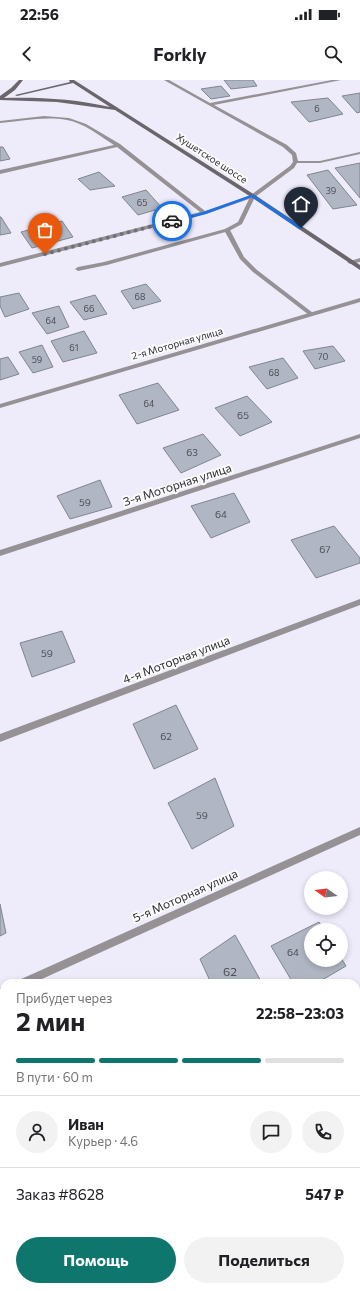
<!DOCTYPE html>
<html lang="ru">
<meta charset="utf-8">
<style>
:root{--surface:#fff;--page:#f2f2f2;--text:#202124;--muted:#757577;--line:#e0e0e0;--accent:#0f766e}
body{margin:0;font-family:Commissioner,sans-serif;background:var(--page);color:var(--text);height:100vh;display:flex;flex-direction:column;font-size:15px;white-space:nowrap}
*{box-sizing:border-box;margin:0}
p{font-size:13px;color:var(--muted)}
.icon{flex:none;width:22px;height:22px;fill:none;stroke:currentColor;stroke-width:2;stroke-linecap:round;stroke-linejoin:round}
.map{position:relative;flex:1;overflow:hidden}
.side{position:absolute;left:0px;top:899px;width:360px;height:312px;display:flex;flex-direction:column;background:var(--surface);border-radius:12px 12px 0 0;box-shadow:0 2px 6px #0003}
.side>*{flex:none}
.needle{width:26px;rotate:284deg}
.controls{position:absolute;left:304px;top:791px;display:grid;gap:8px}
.controls a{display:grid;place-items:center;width:44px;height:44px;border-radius:50%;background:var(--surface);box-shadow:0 2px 6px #0003;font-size:20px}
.pin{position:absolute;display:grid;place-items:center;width:34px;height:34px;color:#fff;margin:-41px -17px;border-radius:50% 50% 50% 0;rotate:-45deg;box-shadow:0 0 4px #0007}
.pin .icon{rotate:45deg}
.courier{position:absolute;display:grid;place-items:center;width:40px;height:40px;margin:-20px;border:3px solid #1a73e8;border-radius:50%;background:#fff;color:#222;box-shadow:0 1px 5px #0007}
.headline em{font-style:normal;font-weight:700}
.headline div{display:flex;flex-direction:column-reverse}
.headline{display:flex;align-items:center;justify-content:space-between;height:68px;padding:0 16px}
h1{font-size:26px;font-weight:700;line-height:30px}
.bar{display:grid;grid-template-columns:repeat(4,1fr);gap:6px 4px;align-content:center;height:48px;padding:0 16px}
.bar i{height:5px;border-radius:3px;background:var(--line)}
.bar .on{background:var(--accent)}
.bar p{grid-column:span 4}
.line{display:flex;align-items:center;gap:10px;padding:0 16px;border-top:1px solid var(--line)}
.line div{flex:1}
.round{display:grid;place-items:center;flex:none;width:42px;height:42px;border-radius:21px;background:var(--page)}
.cta{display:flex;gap:8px;margin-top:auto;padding:8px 16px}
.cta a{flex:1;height:46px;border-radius:24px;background:var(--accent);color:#fff;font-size:16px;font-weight:700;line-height:46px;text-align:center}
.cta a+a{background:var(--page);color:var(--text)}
.status{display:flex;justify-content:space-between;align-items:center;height:28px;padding:0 20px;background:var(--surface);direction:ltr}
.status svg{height:11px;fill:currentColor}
header{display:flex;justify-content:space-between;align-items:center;height:52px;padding:0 16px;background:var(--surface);font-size:18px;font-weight:700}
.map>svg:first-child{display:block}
.building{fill:#b0b6c3;stroke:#808592}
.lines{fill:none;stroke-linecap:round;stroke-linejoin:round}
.service{fill:#959195;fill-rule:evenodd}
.minor{fill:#959195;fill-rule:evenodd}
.secondary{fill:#6b656c;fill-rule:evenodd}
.route{fill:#1a73e8}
.done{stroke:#717079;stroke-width:4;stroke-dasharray:0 7.2}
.labels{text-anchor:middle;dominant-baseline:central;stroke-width:4;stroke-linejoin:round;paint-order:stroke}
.far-number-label{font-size:9px;fill:#4e4f57}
.far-street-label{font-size:10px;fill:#2e2d33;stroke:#fbfafd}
.number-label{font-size:10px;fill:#4e4f57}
.street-label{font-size:12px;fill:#2e2d33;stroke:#fbfafd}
.near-number-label{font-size:12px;fill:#4e4f57}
</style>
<div class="status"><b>22:56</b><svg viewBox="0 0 49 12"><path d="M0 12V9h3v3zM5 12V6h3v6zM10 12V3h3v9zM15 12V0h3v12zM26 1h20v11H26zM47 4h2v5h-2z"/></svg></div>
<header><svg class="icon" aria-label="back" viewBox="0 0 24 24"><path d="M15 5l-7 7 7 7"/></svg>Forkly<svg class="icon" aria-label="search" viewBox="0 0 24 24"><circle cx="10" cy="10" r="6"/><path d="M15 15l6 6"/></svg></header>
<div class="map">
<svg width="360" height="1211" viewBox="0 0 360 1211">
<rect width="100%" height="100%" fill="#eeebfa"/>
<g class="building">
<path d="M224 0H253L257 6 231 9Z"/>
<path d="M221 6 230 16 211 19 201 9Z"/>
<path d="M360 13V32L357 33 342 16Z"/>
<path d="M328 18 343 34 309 42 291 22Z"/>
<path d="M0 67H3L10 79 0 81Z"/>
<path d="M360 83V118L335 88Z"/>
<path d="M328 90 357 125 333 129 307 95Z"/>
<path d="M99 92 115 106 90 110 78 99Z"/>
<path d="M146 110 162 128 138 135 122 117Z"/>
<path d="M0 137H1L11 153 0 155Z"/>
<path d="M62 141 73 157 32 168 21 152Z"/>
<path d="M146 204 161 221 133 229 121 211Z"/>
<path d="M19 213 29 229 5 237 0 226V217Z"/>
<path d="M95 215 107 234 84 240 70 222Z"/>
<path d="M59 226 69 247 47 254 32 233Z"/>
<path d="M84 251 97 273 63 282 51 261Z"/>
<path d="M42 265 53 287 33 293 19 272Z"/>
<path d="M333 266 345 281 315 289 303 271Z"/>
<path d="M8 277 19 294 0 300V279Z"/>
<path d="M283 278 298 298 267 309 249 287Z"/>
<path d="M158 303 179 330 137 344 119 315Z"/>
<path d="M247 316 272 342 240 356 215 328Z"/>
<path d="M203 354 221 375 181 393 163 368Z"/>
<path d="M100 400 112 427 70 439 57 416Z"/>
<path d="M234 413 250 442 211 458 191 426Z"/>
<path d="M334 446 360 478V483L316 498 291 460Z"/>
<path d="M62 551 75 582 32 597 20 563Z"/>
<path d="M176 625 198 669 154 689 133 644Z"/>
<path d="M215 698 234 746 192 769 168 723Z"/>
<path d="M0 824 6 853 0 856Z"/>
<path d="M319 842 324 850H311V880H341V878L346 886 317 903H293L271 866Z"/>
<path d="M235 855 262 903H211L200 879Z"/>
<path d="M360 992V1061L356 1062V994Z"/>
<path d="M356 1193 360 1203V1211H287L285 1207H356Z"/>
<path d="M19 1207H91L83 1211H20Z"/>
</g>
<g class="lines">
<path class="service" d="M227 148 230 150 244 177 257 190 313 233V235H309L253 192 240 179 224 150Z"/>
<g class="minor">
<path d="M164 0H169L210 23 332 0H341L214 25 287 65 296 73 298 81H320L360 72V74L320 83H297L294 88 255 117 242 144 229 151 107 185 78 191 75 189 78 187 104 182 225 149 238 142 249 119 206 134 0 187V183L200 132 117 67 0 94V90L114 65C100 56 84 43 67 40 45 36 22 41 0 43V41L44 36 69 38 86 44 120 64 205 131 251 115 290 86 293 82 292 75 283 67Z"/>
<path d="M360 178V182L350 184 347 182Z"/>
<path d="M360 218V222L0 328V324Z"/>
<path d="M360 354V358L0 476V470Z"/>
<path d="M360 519V525L0 662V654Z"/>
<path d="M360 747V755L33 903H17L19 900Z"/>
<path d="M4 906V916L0 918V908Z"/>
<path d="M360 1090V1101L356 1102V1091Z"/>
<path d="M143 1207H161L159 1211H141Z"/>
</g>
<path class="secondary" d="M19 0H23L15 10 4 18C40 17 75 19 110 27L73 3 17 16 15 15 70 2 69 0H74L255 115 360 185V190L251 117 115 30 57 22 0 20V16L11 8Z"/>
</g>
<path class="route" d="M251 115H254L303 148 299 149 252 117 206 134 172 143 170 141 203 132Z"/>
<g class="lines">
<path class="done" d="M45 174 172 141"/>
</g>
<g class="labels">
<g class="far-number-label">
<text x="317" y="28">6</text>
<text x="331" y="110">39</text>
<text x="142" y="122">65</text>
<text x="140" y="216">68</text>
<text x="89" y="228">66</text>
<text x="51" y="240">64</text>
<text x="74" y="267">61</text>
<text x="323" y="276">70</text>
<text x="37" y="279">59</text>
<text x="274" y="292">68</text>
<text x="149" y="323">64</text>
</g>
<g class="far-street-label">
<text transform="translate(212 78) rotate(33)">Хушетское шоссе</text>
<text transform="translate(177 263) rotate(-16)">2-я Моторная улица</text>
</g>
<g class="number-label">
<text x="243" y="335">65</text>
<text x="192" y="372">63</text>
<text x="85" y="422">59</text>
<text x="221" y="434">64</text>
<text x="325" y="469">67</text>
<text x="47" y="573">59</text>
<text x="166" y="656">62</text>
<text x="202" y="735">59</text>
<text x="293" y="872">64</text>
</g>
<g class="street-label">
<text transform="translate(177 404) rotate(-18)">3-я Моторная улица</text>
<text transform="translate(176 579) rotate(-21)">4-я Моторная улица</text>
<text transform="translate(185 815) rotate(-24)">5-я Моторная улица</text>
</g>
<g class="near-number-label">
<text x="230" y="891">62</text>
</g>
</g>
</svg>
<div class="controls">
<a><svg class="needle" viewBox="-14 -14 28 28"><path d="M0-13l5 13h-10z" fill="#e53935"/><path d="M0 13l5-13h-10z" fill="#757577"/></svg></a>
<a><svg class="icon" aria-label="locate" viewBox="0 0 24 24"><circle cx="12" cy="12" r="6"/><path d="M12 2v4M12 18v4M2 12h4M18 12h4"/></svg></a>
</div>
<div class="pin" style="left:45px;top:174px;background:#ea580c"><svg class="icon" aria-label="bag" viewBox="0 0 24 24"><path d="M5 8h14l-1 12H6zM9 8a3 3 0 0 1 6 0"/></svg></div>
<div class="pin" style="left:301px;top:148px;background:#1f2937"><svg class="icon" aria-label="home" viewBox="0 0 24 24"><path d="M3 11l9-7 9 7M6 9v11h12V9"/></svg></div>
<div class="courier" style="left:172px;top:141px"><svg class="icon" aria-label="car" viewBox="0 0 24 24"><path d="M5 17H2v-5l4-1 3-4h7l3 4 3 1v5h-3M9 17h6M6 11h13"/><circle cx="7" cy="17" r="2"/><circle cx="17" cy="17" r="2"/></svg></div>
<section class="side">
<div class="headline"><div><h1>2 мин</h1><p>Прибудет через</p></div><em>22:58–23:03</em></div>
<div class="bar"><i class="on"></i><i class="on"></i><i class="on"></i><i></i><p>В пути · 60 m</p></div>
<div class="line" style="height:72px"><a class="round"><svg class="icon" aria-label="person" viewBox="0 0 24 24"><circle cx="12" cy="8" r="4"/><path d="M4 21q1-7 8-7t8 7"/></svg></a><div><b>Иван</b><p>Курьер · 4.6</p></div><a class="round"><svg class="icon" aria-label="chat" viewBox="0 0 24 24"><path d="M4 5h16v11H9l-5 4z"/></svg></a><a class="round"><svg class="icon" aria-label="phone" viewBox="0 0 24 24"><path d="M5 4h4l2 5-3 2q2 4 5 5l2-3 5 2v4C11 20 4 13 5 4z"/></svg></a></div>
<div class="line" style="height:52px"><div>Заказ #8628</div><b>547 ₽</b></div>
<div class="cta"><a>Помощь</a><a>Поделиться</a></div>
</section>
</div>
